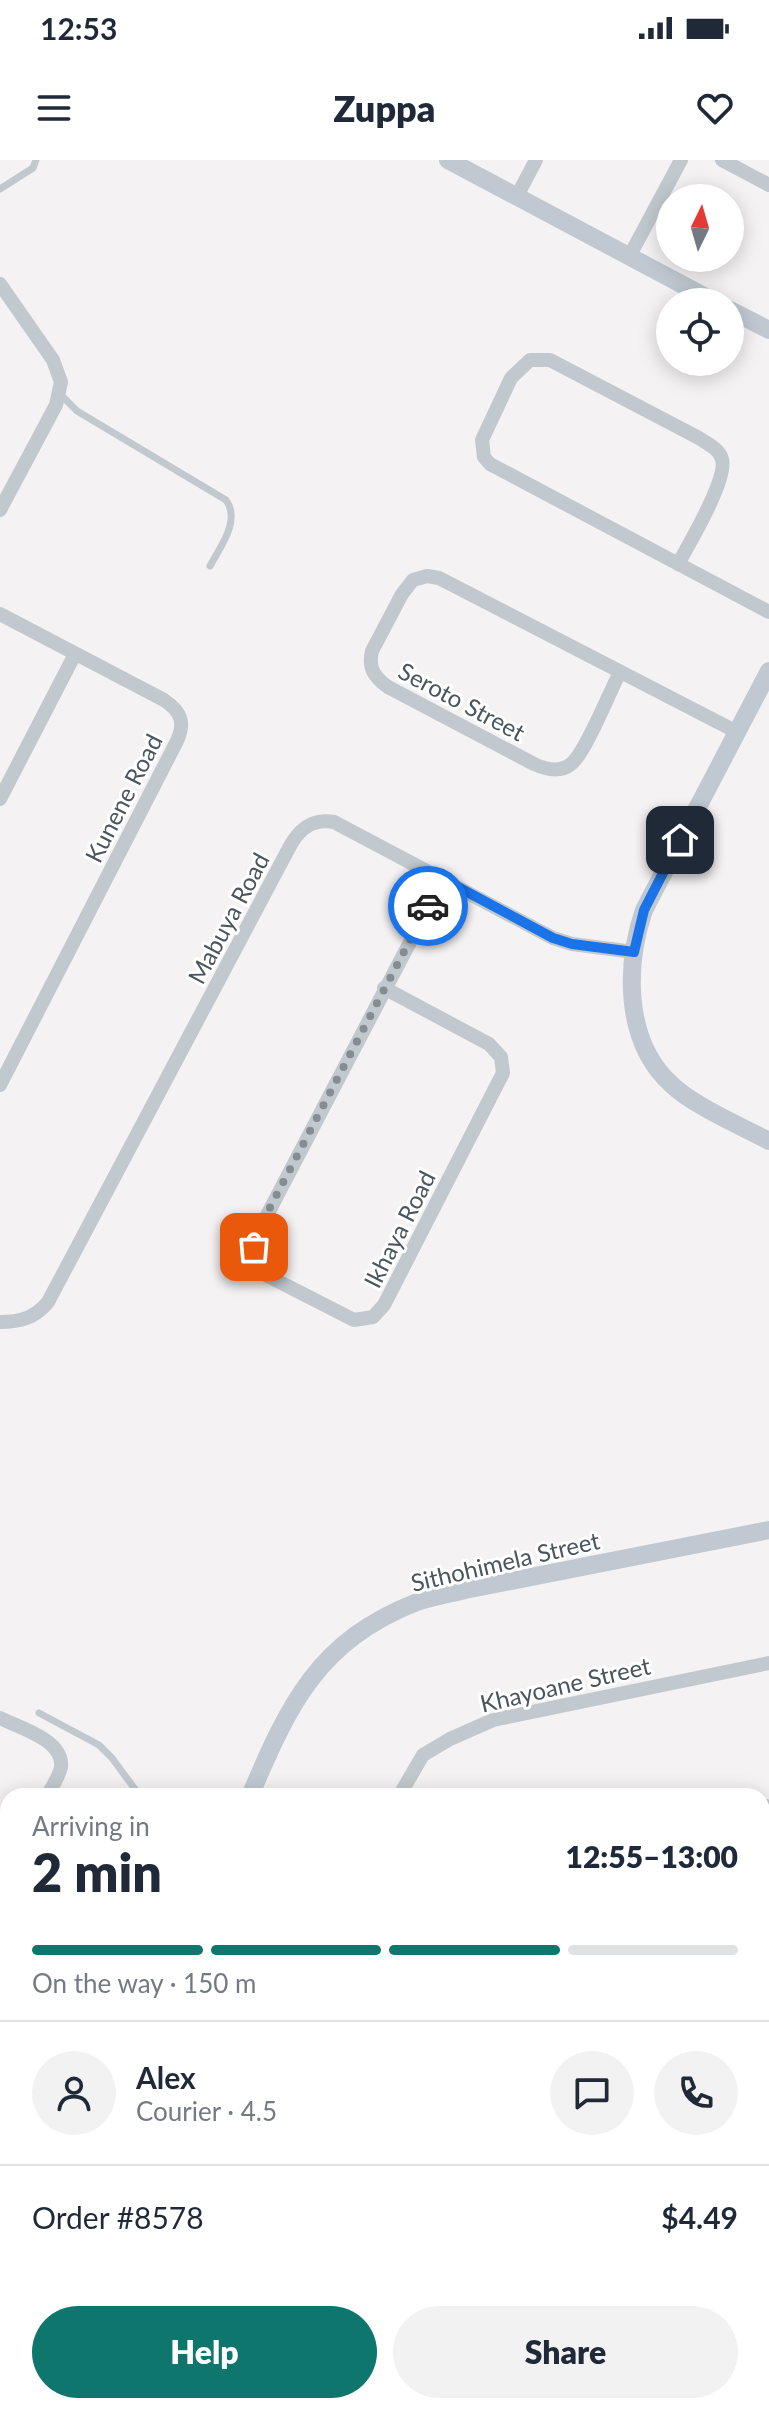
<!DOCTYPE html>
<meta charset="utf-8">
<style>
:root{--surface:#fff;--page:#f2f2f3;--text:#1f2937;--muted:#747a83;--line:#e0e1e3;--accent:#0f766e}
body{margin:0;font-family:Lato,sans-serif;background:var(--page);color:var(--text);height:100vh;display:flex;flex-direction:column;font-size:30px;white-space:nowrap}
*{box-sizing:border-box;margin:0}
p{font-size:26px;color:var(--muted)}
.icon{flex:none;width:44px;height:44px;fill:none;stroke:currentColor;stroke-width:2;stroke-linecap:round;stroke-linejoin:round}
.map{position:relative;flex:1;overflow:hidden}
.drawer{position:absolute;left:0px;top:1628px;width:770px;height:626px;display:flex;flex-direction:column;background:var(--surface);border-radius:24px 24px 0 0;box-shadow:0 4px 20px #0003}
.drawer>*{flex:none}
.needle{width:52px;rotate:5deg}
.fabs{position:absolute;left:656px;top:24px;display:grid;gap:16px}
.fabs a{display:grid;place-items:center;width:88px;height:88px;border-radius:50%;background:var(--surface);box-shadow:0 4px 20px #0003;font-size:40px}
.pin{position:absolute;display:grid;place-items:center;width:68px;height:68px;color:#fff;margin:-34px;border-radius:16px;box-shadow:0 4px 12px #0006}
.courier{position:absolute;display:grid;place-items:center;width:80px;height:80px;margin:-40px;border:6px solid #1a73e8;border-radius:50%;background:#fff;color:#222;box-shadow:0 2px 10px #0007}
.head em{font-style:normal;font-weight:800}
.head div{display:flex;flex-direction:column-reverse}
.head{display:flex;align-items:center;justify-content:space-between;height:136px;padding:0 32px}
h1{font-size:52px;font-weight:800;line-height:60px}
.bar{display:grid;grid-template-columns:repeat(4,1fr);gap:12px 8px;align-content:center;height:96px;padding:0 32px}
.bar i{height:10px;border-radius:6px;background:var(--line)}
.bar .selected{background:var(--accent)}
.bar p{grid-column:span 4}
.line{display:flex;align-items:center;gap:20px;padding:0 32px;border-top:2px solid var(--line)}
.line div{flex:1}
.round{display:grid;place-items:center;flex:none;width:84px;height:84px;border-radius:42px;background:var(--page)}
.action{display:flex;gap:16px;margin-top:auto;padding:16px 32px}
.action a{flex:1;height:92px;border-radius:48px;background:var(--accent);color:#fff;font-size:32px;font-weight:800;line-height:92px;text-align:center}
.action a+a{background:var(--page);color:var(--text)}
.status{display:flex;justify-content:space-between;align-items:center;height:56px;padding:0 40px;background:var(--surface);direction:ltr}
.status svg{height:22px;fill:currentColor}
header{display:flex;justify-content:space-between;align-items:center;height:104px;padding:0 32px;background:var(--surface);font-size:36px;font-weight:800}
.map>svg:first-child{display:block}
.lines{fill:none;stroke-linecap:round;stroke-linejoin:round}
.lane{stroke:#c1c9cf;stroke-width:7}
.street{stroke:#c1c9cf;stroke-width:14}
.secondary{stroke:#c0c9d1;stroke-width:18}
.done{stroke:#868c92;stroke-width:8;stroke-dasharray:0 14.4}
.route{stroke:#1a73e8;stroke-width:10}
.labels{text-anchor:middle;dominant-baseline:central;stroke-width:6;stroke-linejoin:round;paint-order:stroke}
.street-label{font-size:24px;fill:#4b555e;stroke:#fff}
</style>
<div class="status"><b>12:53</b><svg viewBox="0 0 49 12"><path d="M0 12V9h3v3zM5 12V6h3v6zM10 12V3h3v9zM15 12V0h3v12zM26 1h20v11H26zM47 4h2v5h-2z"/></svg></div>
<header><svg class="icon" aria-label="menu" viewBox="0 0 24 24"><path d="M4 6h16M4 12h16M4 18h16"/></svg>Zuppa<svg class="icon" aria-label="heart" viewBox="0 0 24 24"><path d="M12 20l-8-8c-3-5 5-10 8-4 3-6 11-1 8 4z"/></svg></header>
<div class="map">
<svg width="769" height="2253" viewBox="0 0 769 2253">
<rect width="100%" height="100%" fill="#f4f2f2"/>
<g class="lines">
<g class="lane">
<path d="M0 29 33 8 36 0"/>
<path d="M60 234 77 251 226 340C241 361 220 387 210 406"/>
<path d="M39 1553 99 1585 112 1598 140 1636"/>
</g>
<g class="street">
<path d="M722 0 769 25"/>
<path d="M516 38 536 0"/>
<path d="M629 97 681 0"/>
<path d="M0 124 53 200 61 222 56 245 0 350"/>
<path d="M678 404C689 384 728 319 722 299 719 289 708 284 699 278L550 200H530L511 218 482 280 484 297 490 304 769 452"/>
<path d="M0 454 164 540C182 552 185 563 177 581L0 925"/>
<path d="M620 512C610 531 585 594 571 604 560 613 545 609 534 604L388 527C374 517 368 508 372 491L402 434 413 420 427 416 439 418 737 572"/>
<path d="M0 639 75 494"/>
<path d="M384 828 489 884 501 897 503 913 384 1145 373 1157 354 1160 266 1115 256 1100 254 1080 443 719"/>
<path d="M0 1162C20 1162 35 1158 48 1142L290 686C300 668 313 658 334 662L553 778 572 784 634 792"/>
<path d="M0 1558C20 1568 64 1580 61 1607 59 1617 52 1627 47 1636"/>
<path d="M399 1636 423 1595 450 1579 493 1560 769 1503"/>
<path d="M762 1645 769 1647"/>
<path d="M762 1830 769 1791"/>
<path d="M762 1886 769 1887"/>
<path d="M762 2019 769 2020"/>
<path d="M0 2033 8 2029"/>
<path d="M0 2189 8 2184"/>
<path d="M274 2253 276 2246"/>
</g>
<g class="secondary">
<path d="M448 0 715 142"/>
<path d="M730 150 769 170"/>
<path d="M769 511 644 750C625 806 624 882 672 925 694 946 741 966 769 981"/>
<path d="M250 1636C289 1544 318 1481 417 1442 432 1437 449 1434 465 1430L769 1370"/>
<path d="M0 1866 8 1861"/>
</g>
</g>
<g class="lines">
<path class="done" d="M254 1087 256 1074 428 746"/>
<path class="route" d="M428 746 443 719 553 778 572 784 634 792 644 750 680 680"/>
</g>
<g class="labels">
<g class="street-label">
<text transform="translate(462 541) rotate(28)">Seroto Street</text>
<text transform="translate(123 638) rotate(-63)">Kunene Road</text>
<text transform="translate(228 758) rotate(-62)">Mabuya Road</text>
<text transform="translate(399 1069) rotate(-63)">Ikhaya Road</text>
<text transform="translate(505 1401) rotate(-13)">Sithohimela Street</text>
<text transform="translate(565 1524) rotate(-13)">Khayoane Street</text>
</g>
</g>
</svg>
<div class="fabs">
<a><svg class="needle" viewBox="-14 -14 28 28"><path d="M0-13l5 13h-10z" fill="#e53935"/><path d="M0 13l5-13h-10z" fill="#747a83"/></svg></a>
<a><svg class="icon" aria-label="locate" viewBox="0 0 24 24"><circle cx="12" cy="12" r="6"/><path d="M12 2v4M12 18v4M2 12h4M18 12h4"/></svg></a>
</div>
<div class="pin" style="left:254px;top:1087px;background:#ea580c"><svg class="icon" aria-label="bag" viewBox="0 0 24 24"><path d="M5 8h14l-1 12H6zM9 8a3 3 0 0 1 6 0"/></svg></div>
<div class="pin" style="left:680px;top:680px;background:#1f2937"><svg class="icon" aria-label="home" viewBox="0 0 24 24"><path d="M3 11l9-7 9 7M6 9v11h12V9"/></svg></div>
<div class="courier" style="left:428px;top:746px"><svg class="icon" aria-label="car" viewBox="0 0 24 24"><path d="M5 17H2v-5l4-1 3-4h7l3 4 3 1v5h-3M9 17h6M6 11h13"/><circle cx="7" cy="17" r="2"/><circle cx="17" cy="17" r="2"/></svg></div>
<section class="drawer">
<div class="head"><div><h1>2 min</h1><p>Arriving in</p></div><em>12:55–13:00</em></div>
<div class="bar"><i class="selected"></i><i class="selected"></i><i class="selected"></i><i></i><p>On the way · 150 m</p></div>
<div class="line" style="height:144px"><a class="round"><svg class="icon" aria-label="person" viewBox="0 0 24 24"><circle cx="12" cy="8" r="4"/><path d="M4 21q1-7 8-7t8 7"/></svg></a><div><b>Alex</b><p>Courier · 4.5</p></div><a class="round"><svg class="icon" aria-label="chat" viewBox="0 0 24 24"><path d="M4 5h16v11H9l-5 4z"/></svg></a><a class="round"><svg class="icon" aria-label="phone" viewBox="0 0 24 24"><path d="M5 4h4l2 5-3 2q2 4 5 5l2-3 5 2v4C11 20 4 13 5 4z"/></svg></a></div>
<div class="line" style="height:104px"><div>Order #8578</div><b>$4.49</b></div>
<div class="action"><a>Help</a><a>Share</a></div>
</section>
</div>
